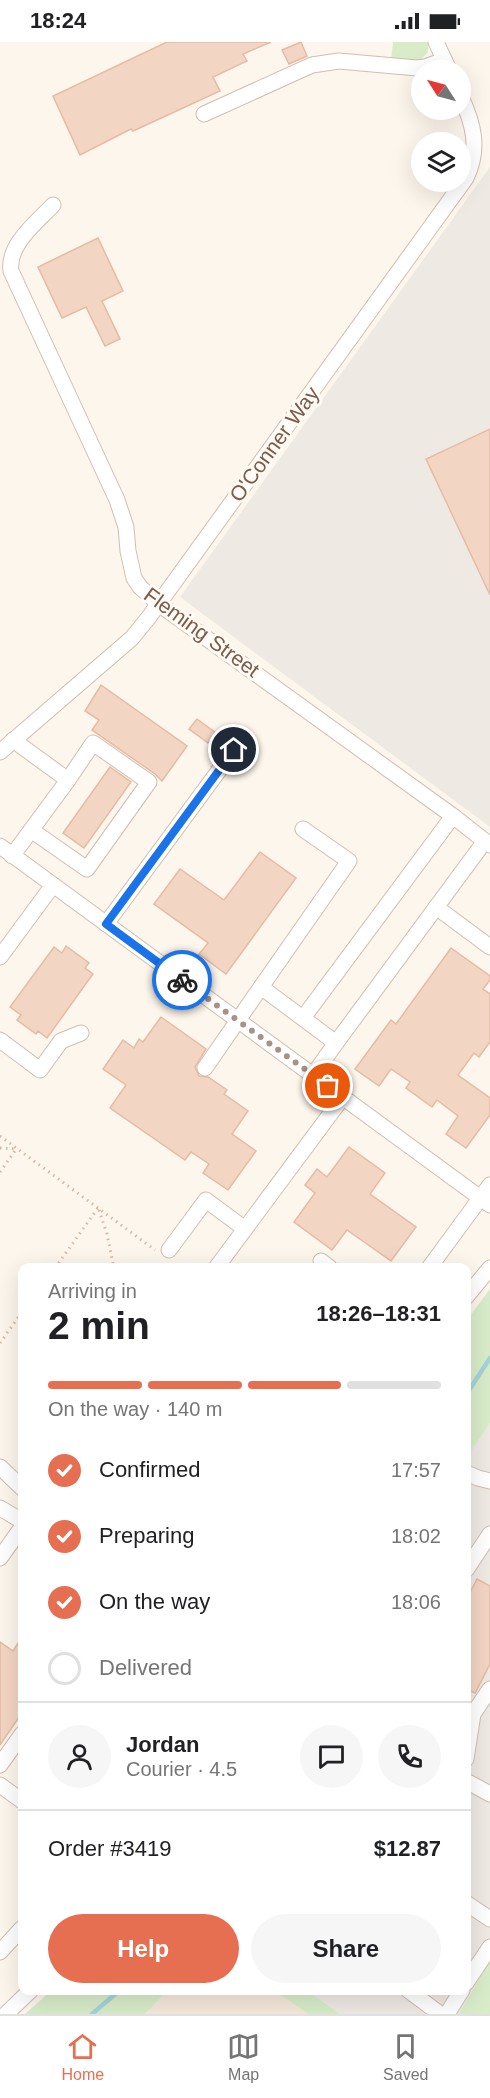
<!DOCTYPE html>
<meta charset="utf-8">
<style>
:root{--surface:#fff;--page:#f6f6f6;--text:#202124;--muted:#757577;--line:#e0e0e0;--accent:#e76f51}
body{margin:0;font-family:Arial,sans-serif;background:var(--page);color:var(--text);height:100vh;display:flex;flex-direction:column;font-size:22px;white-space:nowrap}
*{box-sizing:border-box;margin:0}
p{font-size:20px;color:var(--muted)}
.icon{flex:none;width:33px;height:33px;fill:none;stroke:currentColor;stroke-width:2;stroke-linecap:round;stroke-linejoin:round}
.map{position:relative;flex:1;overflow:hidden}
.sheet{position:absolute;left:18px;top:1221px;width:453px;height:732px;display:flex;flex-direction:column;background:var(--surface);border-radius:12px;box-shadow:0 6px 24px #0002}
.sheet>*{flex:none}
.needle{width:39px;rotate:306deg}
.tools{position:absolute;left:411px;top:18px;display:grid;gap:12px}
.tools a{display:grid;place-items:center;width:60px;height:60px;border-radius:50%;background:var(--surface);box-shadow:0 6px 24px #0002;font-size:30px}
.pin{position:absolute;display:grid;place-items:center;width:51px;height:51px;color:#fff;margin:-26px;border:3px solid #fff;border-radius:50%;box-shadow:0 2px 6px #0007}
.courier{position:absolute;display:grid;place-items:center;width:60px;height:60px;margin:-30px;border:4px solid #1a73e8;border-radius:50%;background:#fff;color:#222;box-shadow:0 2px 8px #0007}
.head em{font-style:normal;font-weight:700}
.head div{display:flex;flex-direction:column-reverse}
.head{display:flex;align-items:center;justify-content:space-between;height:102px;padding:0 30px}
h1{font-size:39px;font-weight:700;line-height:45px}
.bar{display:grid;grid-template-columns:repeat(4,1fr);gap:9px 6px;align-content:center;height:72px;padding:0 30px}
.bar i{height:8px;border-radius:4px;background:var(--line)}
.bar .on{background:var(--accent)}
.bar p{grid-column:span 4}
.line{display:flex;align-items:center;gap:15px;padding:0 30px;border-top:2px solid var(--line)}
.line div{flex:1}
.round{display:grid;place-items:center;flex:none;width:63px;height:63px;border-radius:32px;background:var(--page)}
ol{padding:0 30px;list-style:none}
li{display:flex;align-items:center;gap:18px;height:66px}
li p{margin-inline-start:auto}
li .icon{padding:6px;border-radius:50%;background:var(--accent);color:#fff;stroke-width:4}
li:last-child{color:var(--muted)}
li i{width:33px;height:33px;border:3px solid var(--line);border-radius:50%}
.primary-button{display:flex;gap:12px;margin-top:auto;padding:12px 30px}
.primary-button a{flex:1;height:69px;border-radius:36px;background:var(--accent);color:#fff;font-size:24px;font-weight:700;line-height:69px;text-align:center}
.primary-button a+a{background:var(--page);color:var(--text)}
.status{display:flex;justify-content:space-between;align-items:center;height:42px;padding:0 30px;background:var(--surface);direction:ltr}
.status svg{height:16px;fill:currentColor}
.tab-bar{display:flex;justify-content:space-around;align-items:center;height:84px;border-top:2px solid var(--line);background:var(--surface);font-size:16px;color:var(--muted)}
.tab-bar a{display:grid;justify-items:center;gap:3px}
.tab-bar .on{color:var(--accent)}
.map>svg:first-child{display:block}
.residential{fill:#f5e8da}
.industrial{fill:#efe9e4}
.green{fill:#d8ecc9}
.lines{fill:none;stroke-linecap:round;stroke-linejoin:round}
.stream{stroke:#a5d3da;stroke-width:4.5}
.building{fill:#f3d5c3;stroke:#e6bba3;stroke-width:1.5}
.minor-casing{stroke:#d1beb0;stroke-width:17}
.path{stroke:#d9b8a5;stroke-width:3;stroke-dasharray:1.5 4.5;stroke-linecap:butt}
.minor{stroke:#fff;stroke-width:15}
.done{stroke:#a89285;stroke-width:6;stroke-dasharray:0 10.8}
.route{stroke:#1a73e8;stroke-width:8}
.labels{text-anchor:middle;dominant-baseline:central;stroke-width:6;stroke-linejoin:round;paint-order:stroke}
.street-label{font-size:21px;fill:#7a5c4d;stroke:#fffaf3}
</style>
<div class="status"><b>18:24</b><svg viewBox="0 0 49 12"><path d="M0 12V9h3v3zM5 12V6h3v6zM10 12V3h3v9zM15 12V0h3v12zM26 1h20v11H26zM47 4h2v5h-2z"/></svg></div>
<div class="map">
<svg width="490" height="1972" viewBox="0 0 490 1972">
<rect width="100%" height="100%" fill="#fdf6ec"/>
<path class="residential" d="M167 1948 275 1949 308 1972H145Z"/>
<g class="industrial">
<path d="M490 125V785L180 555Z"/>
<path d="M490 1381V1918L459 1972H340L308 1949 466 1948V1415Z"/>
</g>
<g class="green">
<path d="M393 0H428V10C416 25 409 20 391 18Z"/>
<path d="M490 1247V1381L467 1415V1278Z"/>
<path d="M490 1918V1972H459Z"/>
<path d="M52 1948H167V1949L145 1972H25Z"/>
<path d="M275 1949H308L340 1972H308Z"/>
</g>
<g class="lines">
<g class="stream">
<path d="M466 1353 490 1316"/>
<path d="M92 1972 120 1948"/>
</g>
</g>
<g class="building">
<path d="M167 0H271L243 12 247 19 213 35 220 49 133 89 131 87 80 113 53 54Z"/>
<path d="M301 0 307 14 289 22 282 8Z"/>
<path d="M98 196 123 249 102 259 120 297 105 304 86 265 62 276 38 225Z"/>
<path d="M490 387V553L426 417Z"/>
<path d="M101 643 187 704 162 739 155 732 92 688 99 678 85 669Z"/>
<path d="M197 677 216 691 208 701 189 687Z"/>
<path d="M110 725 131 740 84 806 63 791Z"/>
<path d="M260 810 296 836 226 932 199 912 208 901 154 862 180 827 224 858Z"/>
<path d="M66 904 89 921 85 926 93 932 47 996 38 989 36 992 17 978 21 973 10 965 54 905 62 911Z"/>
<path d="M451 906 490 934V938L483 947 490 952V1000L479 1015 474 1011 458 1033 490 1056V1073L466 1106 446 1092 458 1074 437 1058 432 1065 406 1046 410 1040 391 1027 379 1044 355 1027 391 978 396 982Z"/>
<path d="M161 975 206 1007 195 1025 199 1034 208 1035 227 1048 224 1052 248 1069 232 1092 256 1109 228 1148 203 1131 209 1122 191 1110 185 1118 110 1066 126 1043 103 1027 123 998 134 1006 139 997 143 1000Z"/>
<path d="M349 1105 385 1131 370 1152 416 1185 391 1219 347 1188 332 1208 294 1180 315 1151 305 1143 317 1127 327 1135Z"/>
<path d="M477 1537 490 1544V1622L475 1651 466 1647V1558Z"/>
<path d="M22 1595V1671L0 1703V1600L13 1609Z"/>
</g>
<g class="lines">
<defs>
<g id="minor">
<path d="M436 0 449 28"/>
<path d="M204 72 312 23 339 19 417 26 425 25 444 18"/>
<path d="M53 163C37 180 7 203 11 229L117 458 126 485 128 509 134 536 140 545 159 562 453 774 490 803"/>
<path d="M0 710 132 596 149 575 466 136C480 107 474 82 460 53"/>
<path d="M31 788 87 827 149 740 93 701 68 738"/>
<path d="M0 804 490 1163"/>
<path d="M12 814 68 738 13 698"/>
<path d="M436 865 490 905"/>
<path d="M106 882 234 708"/>
<path d="M0 915 53 843"/>
<path d="M261 945 349 819 303 787"/>
<path d="M303 976 453 774"/>
<path d="M0 998 40 1028 61 999 81 991"/>
<path d="M336 1001 485 799"/>
<path d="M205 1026 261 945 336 1001 313 1033"/>
<path d="M169 1208 206 1158 245 1187"/>
<path d="M321 1219 330 1226"/>
<path d="M216 1226 343 1055"/>
<path d="M429 1226 490 1143"/>
<path d="M466 1255 490 1226"/>
<path d="M0 1425 22 1446"/>
<path d="M466 1431 478 1436 490 1439"/>
<path d="M0 1466 22 1479"/>
<path d="M0 1516 22 1485"/>
<path d="M466 1528 490 1492"/>
<path d="M466 1717 473 1672 490 1647"/>
<path d="M0 1723 22 1692"/>
<path d="M466 1739 490 1752"/>
<path d="M0 1743 22 1759"/>
<path d="M466 1861 490 1877"/>
<path d="M0 1910 22 1886"/>
<path d="M466 1941 490 1905"/>
<path d="M408 1948 440 1972"/>
<path d="M6 1972 31 1948"/>
<path d="M447 1972 462 1948"/>
</g>
</defs>
<use href="#minor" class="minor-casing"/>
<g class="path">
<path d="M0 1094 155 1208"/>
<path d="M0 1106 16 1107"/>
<path d="M0 1130 17 1106"/>
<path d="M99 1168 107 1192 114 1226"/>
<path d="M55 1226 98 1166"/>
<path d="M0 1301 22 1270"/>
</g>
<use href="#minor" class="minor"/>
</g>
<g class="lines">
<path class="done" d="M182 938 328 1044"/>
<path class="route" d="M182 938 106 882 234 708"/>
</g>
<g class="labels">
<g class="street-label">
<text transform="translate(274 402) rotate(-54)">O'Conner Way</text>
<text transform="translate(202 590) rotate(36)">Fleming Street</text>
</g>
</g>
</svg>
<div class="tools">
<a><svg class="needle" viewBox="-14 -14 28 28"><path d="M0-13l5 13h-10z" fill="#e53935"/><path d="M0 13l5-13h-10z" fill="#757577"/></svg></a>
<a><svg class="icon" aria-label="layers" viewBox="0 0 24 24"><path d="M12 4l9 5-9 5-9-5zM3 14l9 5 9-5"/></svg></a>
</div>
<div class="pin" style="left:328px;top:1044px;background:#ea580c"><svg class="icon" aria-label="bag" viewBox="0 0 24 24"><path d="M5 8h14l-1 12H6zM9 8a3 3 0 0 1 6 0"/></svg></div>
<div class="pin" style="left:234px;top:708px;background:#1f2937"><svg class="icon" aria-label="home" viewBox="0 0 24 24"><path d="M3 11l9-7 9 7M6 9v11h12V9"/></svg></div>
<div class="courier" style="left:182px;top:938px"><svg class="icon" aria-label="bike" viewBox="0 0 24 24"><circle cx="6" cy="16" r="4"/><circle cx="18" cy="16" r="4"/><path d="M6 16l4-8h5l3 8M10 8l3 8H6M13 5h3"/></svg></div>
<section class="sheet">
<div class="head"><div><h1>2 min</h1><p>Arriving in</p></div><em>18:26–18:31</em></div>
<div class="bar"><i class="on"></i><i class="on"></i><i class="on"></i><i></i><p>On the way · 140 m</p></div>
<ol>
<li><svg class="icon" aria-label="check" viewBox="0 0 24 24"><path d="M5 12l5 5 9-10"/></svg>Confirmed<p>17:57</p></li>
<li><svg class="icon" aria-label="check" viewBox="0 0 24 24"><path d="M5 12l5 5 9-10"/></svg>Preparing<p>18:02</p></li>
<li><svg class="icon" aria-label="check" viewBox="0 0 24 24"><path d="M5 12l5 5 9-10"/></svg>On the way<p>18:06</p></li>
<li><i></i>Delivered</li>
</ol>
<div class="line" style="height:108px"><a class="round"><svg class="icon" aria-label="person" viewBox="0 0 24 24"><circle cx="12" cy="8" r="4"/><path d="M4 21q1-7 8-7t8 7"/></svg></a><div><b>Jordan</b><p>Courier · 4.5</p></div><a class="round"><svg class="icon" aria-label="chat" viewBox="0 0 24 24"><path d="M4 5h16v11H9l-5 4z"/></svg></a><a class="round"><svg class="icon" aria-label="phone" viewBox="0 0 24 24"><path d="M5 4h4l2 5-3 2q2 4 5 5l2-3 5 2v4C11 20 4 13 5 4z"/></svg></a></div>
<div class="line" style="height:78px"><div>Order #3419</div><b>$12.87</b></div>
<div class="primary-button"><a>Help</a><a>Share</a></div>
</section>
</div>
<nav class="tab-bar">
<a class="on"><svg class="icon" aria-label="home" viewBox="0 0 24 24"><path d="M3 11l9-7 9 7M6 9v11h12V9"/></svg>Home</a>
<a><svg class="icon" aria-label="map" viewBox="0 0 24 24"><path d="M3 6l6-2 6 2 6-2v14l-6 2-6-2-6 2zM9 4v14M15 6v14"/></svg>Map</a>
<a><svg class="icon" aria-label="saved" viewBox="0 0 24 24"><path d="M7 4h10v16l-5-4-5 4z"/></svg>Saved</a>
</nav>
